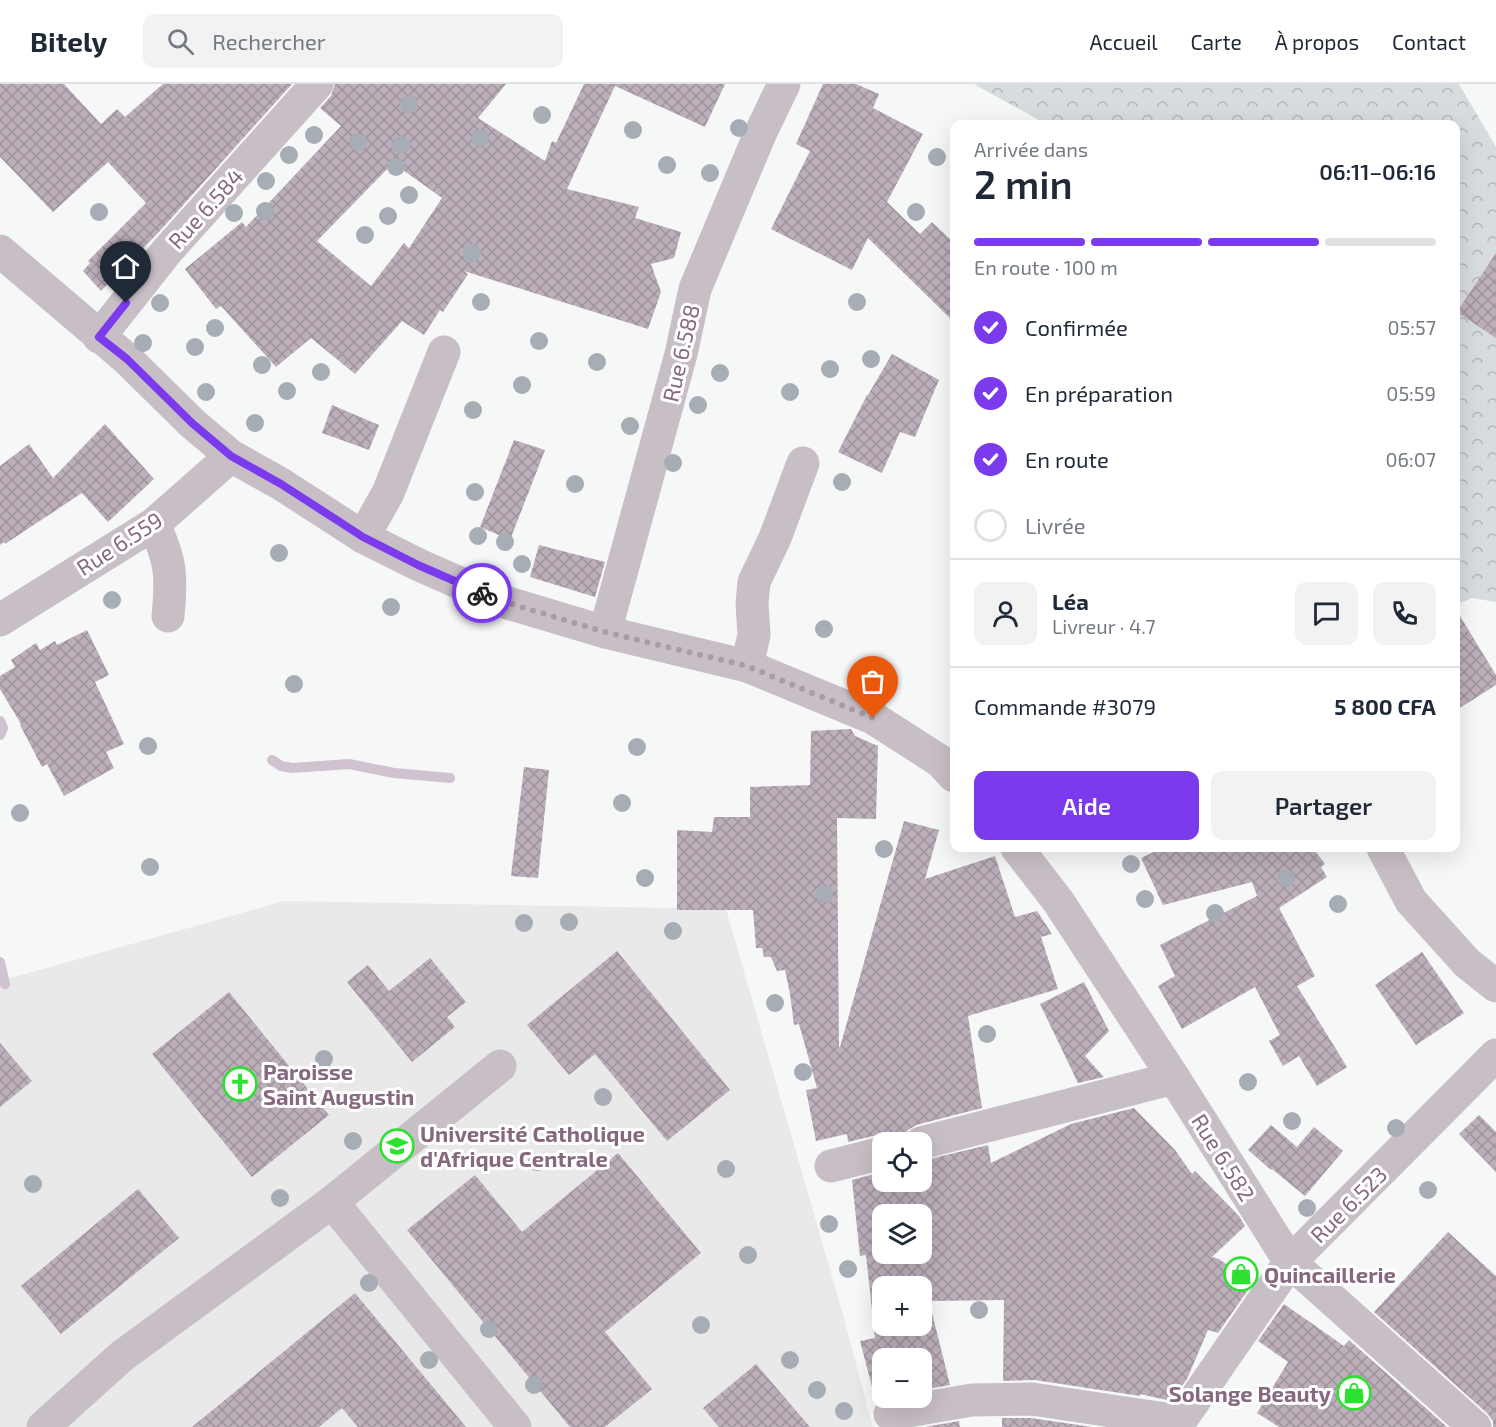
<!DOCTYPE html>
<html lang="fr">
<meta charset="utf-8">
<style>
:root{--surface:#fff;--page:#f2f2f3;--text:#1f2937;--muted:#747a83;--line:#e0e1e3;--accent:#7c3aed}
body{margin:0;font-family:"Exo 2",sans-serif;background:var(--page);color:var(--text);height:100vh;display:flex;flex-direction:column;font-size:22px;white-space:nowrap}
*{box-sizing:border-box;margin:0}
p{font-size:20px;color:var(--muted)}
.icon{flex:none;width:33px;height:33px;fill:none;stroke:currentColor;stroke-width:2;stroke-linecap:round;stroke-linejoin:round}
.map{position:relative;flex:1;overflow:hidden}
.panel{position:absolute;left:950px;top:36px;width:510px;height:732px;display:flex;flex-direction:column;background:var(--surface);border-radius:12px;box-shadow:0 6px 24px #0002}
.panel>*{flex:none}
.buttons{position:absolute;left:872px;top:1048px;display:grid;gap:12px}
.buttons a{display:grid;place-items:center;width:60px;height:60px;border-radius:12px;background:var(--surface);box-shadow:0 6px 24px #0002;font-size:30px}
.pin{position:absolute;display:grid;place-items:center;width:51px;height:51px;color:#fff;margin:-62px -26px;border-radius:50% 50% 50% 0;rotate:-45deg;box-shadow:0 0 6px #0007}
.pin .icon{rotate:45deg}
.courier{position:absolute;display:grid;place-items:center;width:60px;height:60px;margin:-30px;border:4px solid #7c3aed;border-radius:50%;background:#fff;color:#222;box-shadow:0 2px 8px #0007}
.headline em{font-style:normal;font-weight:600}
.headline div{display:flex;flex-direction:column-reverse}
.headline{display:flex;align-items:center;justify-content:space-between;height:102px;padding:0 24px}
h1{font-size:39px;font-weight:600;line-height:45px}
.bar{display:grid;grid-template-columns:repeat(4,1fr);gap:9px 6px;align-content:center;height:72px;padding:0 24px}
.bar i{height:8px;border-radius:4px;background:var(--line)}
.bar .on{background:var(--accent)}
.bar p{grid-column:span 4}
.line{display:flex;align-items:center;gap:15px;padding:0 24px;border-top:2px solid var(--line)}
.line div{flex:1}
.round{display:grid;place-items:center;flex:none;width:63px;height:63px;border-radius:12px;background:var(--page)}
ol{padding:0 24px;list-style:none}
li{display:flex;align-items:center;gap:18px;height:66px}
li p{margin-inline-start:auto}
li .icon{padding:6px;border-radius:50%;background:var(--accent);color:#fff;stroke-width:4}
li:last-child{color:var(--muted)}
li i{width:33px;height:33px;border:3px solid var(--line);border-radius:50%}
.primary-button{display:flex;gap:12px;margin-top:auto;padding:12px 24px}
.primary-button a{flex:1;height:69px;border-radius:12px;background:var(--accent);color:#fff;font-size:24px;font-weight:600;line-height:69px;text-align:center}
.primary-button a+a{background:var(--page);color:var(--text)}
header{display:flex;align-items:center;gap:36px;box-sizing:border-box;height:84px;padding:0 30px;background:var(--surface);border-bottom:2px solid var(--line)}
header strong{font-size:28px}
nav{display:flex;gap:33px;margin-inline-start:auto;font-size:21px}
.search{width:420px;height:54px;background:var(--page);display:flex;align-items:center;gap:15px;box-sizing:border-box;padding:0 21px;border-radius:12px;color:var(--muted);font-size:22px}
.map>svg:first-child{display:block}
.built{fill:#e9e9ea}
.forest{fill:url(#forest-crowns)}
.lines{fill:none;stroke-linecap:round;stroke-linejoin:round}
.stream{stroke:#d0c2cf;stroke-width:10}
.building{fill:url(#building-cross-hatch);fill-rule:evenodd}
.minor{stroke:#c8bfc6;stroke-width:33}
.tree{fill:#a7adb4}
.done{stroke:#ad9aa9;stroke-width:6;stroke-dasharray:0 10.8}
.route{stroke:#7c3aed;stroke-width:8}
.labels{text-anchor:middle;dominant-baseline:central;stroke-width:6;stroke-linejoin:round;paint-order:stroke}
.street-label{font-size:22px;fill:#86687f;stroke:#fff}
.poi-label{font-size:22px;font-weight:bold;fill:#86687f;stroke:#fff;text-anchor:start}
</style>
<header>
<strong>Bitely</strong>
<div class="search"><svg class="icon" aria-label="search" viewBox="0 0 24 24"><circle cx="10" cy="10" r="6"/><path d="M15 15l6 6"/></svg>Rechercher</div>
<nav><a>Accueil</a><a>Carte</a><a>À propos</a><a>Contact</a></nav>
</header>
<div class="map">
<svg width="1496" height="1343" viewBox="0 0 1496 1343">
<defs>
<pattern id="forest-crowns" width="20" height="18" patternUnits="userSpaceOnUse" patternTransform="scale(1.5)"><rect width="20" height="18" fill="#d7dcdf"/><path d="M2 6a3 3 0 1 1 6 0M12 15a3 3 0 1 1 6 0" fill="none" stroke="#b4b6ba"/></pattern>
<pattern id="building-cross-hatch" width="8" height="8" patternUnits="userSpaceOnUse" patternTransform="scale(1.5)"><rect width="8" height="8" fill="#bcafba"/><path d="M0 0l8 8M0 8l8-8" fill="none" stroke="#9e929c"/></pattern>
</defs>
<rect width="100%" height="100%" fill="#f6f8f8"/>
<path class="built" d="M284 817 726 825 842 1227 873 1343H0V897Z"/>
<path class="forest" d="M974 0H1459L1496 63V518L1472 514 1455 521V40H1046Z"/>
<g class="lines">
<g class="stream">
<path d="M0 637 3 644 0 651"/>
<path d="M272 676 281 682 292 684 349 680 394 689 450 694"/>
<path d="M0 878 5 900"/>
</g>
</g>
<g class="building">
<path d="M0 0H64L101 40 117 25 125 33 163 0H292L158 149 101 207 83 187 90 179 88 177 146 119 108 78 53 128 0 73Z"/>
<path d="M335 0H506L478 34 545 77 552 57 556 59 584 0H725L705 43 615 2 567 105 639 123 635 134 681 148 674 174 651 180 661 208 648 245 464 187 468 190 443 228 440 226 424 251 402 237 355 290 311 254 276 283 221 222 216 225 185 185 242 138 246 143 341 42 320 24 331 12ZM393 79 442 114 409 164 404 159 371 202 317 157Z"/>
<path d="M823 0H856L879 10 873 24 923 50 887 118 920 150 932 138 954 159V238L868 154 852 186 771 145 810 67 796 60Z"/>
<path d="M1496 169V254L1457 228Z"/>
<path d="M892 270 939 296 915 353 900 348 882 389 838 368 867 311H868Z"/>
<path d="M332 321 379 341 369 366 322 349Z"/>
<path d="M105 340 154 395 108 438 82 409 5 460 4 458 0 461V382L29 360 53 394Z"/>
<path d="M514 356 545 366 510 456 480 443Z"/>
<path d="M539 461 605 478 595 513 530 493Z"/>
<path d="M1455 524 1496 591V601L1455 627Z"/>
<path d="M87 546 109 591 95 598 124 660 106 668 114 684 64 712 47 680 42 683 20 641 21 640 0 605V592L15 583 11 576 36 559 40 566 55 557 57 561Z"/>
<path d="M851 645 855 652 878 662 876 735 837 734 839 963H840L904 737 939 746 925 795 995 772 1015 833 1037 827 1052 850 1041 853 1058 905 968 932 982 1024 916 1041 908 1046 903 1053V1059H897L886 1051H877L848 1058 847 1050 816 1057 806 1006 817 1004 799 940 794 941 790 910 785 886 777 887 771 873H764L762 864H756L753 826H677V746L712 748 714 733H750V703L810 701 811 647Z"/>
<path d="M524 683 549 686 538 794 511 792Z"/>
<path d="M1162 764H1313L1325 780 1321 783 1327 793 1279 824 1315 892 1297 902 1347 983 1317 1002 1299 972 1283 982 1269 957 1280 951 1255 903 1182 945 1158 902 1175 892 1160 861 1257 812 1252 798 1163 821 1141 774Z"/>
<path d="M617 867 730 1006 667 1057 595 970 569 991 527 941Z"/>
<path d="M1422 868 1464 929 1416 961 1375 901Z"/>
<path d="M430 874 466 918 447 933 455 943 412 978 347 898 368 881 389 907Z"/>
<path d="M1084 898 1109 947 1085 972 1104 993 1078 999 1040 920Z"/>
<path d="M229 908 329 1031 252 1093 152 970Z"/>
<path d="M0 959 32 997 0 1023Z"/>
<path d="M1134 1024 1175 1066 1192 1090 1195 1087 1239 1132 1245 1142 1212 1173 1219 1175 1253 1199 1218 1249 1208 1246 1187 1295 1171 1317 1140 1310V1312L1035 1296 1003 1297 1004 1216 929 1217 950 1301 921 1306V1275H882V1314L876 1318 860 1257 875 1254 866 1171 860 1172 852 1096 882 1088V1098H921V1077L988 1061 991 1079 1071 1040ZM882 1131H921V1170H882ZM882 1203H921V1242H882Z"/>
<path d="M1479 1031 1496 1048V1088L1459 1050Z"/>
<path d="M1271 1041 1297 1063 1314 1043 1343 1067 1305 1112 1272 1085 1271 1086 1248 1066Z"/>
<path d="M618 1069 701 1169 605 1248 652 1305 605 1343H570L407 1146 475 1091 522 1148Z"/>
<path d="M138 1105 179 1154 61 1250 21 1202Z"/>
<path d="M1448 1148 1496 1192V1343H1493V1337L1487 1329 1374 1228Z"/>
<path d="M355 1209 466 1343H358L342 1324 319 1343H192Z"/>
<path d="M1284 1220 1344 1262 1349 1256 1447 1343H1279L1257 1329 1288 1278 1258 1257Z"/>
<path d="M756 1280 810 1343H719L703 1324Z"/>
<path d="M1002 1334H1031L1092 1343H1002Z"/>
<path d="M959 1337 960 1343H925Z"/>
</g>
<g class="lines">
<g class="minor">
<path d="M0 167 127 275 192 339 231 372 281 400 363 453 419 481 501 517 605 548 747 582 873 634 940 677 954 692"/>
<path d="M99 253 167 167 317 0"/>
<path d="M154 440C171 478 172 491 168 532"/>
<path d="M363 453 388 409 444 268"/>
<path d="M0 536 154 440 231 372"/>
<path d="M605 548 681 270 695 205 760 50 784 0"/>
<path d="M747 582 754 551 752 519 754 498 775 454 803 379"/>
<path d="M1017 764 1058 817 1174 994 1290 1178 1475 1343"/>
<path d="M1383 764 1411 817 1467 879 1496 902"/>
<path d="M921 1059 1174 994"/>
<path d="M831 1082 882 1069"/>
<path d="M332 1118 515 1343"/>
<path d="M890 1330 972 1316 1032 1315 1179 1337"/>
<path d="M43 1343 122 1272 332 1118 500 982"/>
<path d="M1176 1343 1290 1178 1496 971"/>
</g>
</g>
<g class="tree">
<circle cx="409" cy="20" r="9"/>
<circle cx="542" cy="31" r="9"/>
<circle cx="739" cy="44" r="9"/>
<circle cx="633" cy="46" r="9"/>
<circle cx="314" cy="51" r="9"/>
<circle cx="480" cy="54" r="9"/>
<circle cx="358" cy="58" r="9"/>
<circle cx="401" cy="61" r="9"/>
<circle cx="289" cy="71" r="9"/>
<circle cx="937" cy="73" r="9"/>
<circle cx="667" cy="81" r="9"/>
<circle cx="396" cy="83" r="9"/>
<circle cx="710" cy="89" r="9"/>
<circle cx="266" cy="97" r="9"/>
<circle cx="409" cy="111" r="9"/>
<circle cx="265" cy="127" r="9"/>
<circle cx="99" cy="128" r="9"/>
<circle cx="916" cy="128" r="9"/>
<circle cx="234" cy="129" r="9"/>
<circle cx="388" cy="132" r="9"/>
<circle cx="365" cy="151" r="9"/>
<circle cx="472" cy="169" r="9"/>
<circle cx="481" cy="218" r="9"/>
<circle cx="857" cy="218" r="9"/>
<circle cx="160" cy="219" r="9"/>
<circle cx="215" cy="244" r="9"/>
<circle cx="539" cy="257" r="9"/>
<circle cx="143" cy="259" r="9"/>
<circle cx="195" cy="263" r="9"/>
<circle cx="871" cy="275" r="9"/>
<circle cx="597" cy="278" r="9"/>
<circle cx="262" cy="281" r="9"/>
<circle cx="830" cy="285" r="9"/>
<circle cx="321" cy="288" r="9"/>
<circle cx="720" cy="289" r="9"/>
<circle cx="522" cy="301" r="9"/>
<circle cx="287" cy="307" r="9"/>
<circle cx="206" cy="308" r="9"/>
<circle cx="790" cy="308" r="9"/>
<circle cx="698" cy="321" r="9"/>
<circle cx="473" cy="326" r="9"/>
<circle cx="255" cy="339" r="9"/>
<circle cx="630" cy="342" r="9"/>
<circle cx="673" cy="379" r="9"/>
<circle cx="842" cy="398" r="9"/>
<circle cx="575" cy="400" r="9"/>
<circle cx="475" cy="408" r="9"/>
<circle cx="478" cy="452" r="9"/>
<circle cx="505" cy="458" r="9"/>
<circle cx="279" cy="469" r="9"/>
<circle cx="522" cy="480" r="9"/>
<circle cx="112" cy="516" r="9"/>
<circle cx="391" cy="523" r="9"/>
<circle cx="824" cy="545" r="9"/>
<circle cx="294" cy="600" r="9"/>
<circle cx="148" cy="662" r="9"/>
<circle cx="637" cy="663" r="9"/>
<circle cx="622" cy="719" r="9"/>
<circle cx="20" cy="729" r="9"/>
<circle cx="884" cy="765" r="9"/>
<circle cx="1131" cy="780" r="9"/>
<circle cx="150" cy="783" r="9"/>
<circle cx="645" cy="794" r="9"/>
<circle cx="1286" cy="794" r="9"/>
<circle cx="824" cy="810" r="9"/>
<circle cx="1145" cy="815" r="9"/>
<circle cx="1338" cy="820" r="9"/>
<circle cx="1215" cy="829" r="9"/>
<circle cx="569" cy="838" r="9"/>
<circle cx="524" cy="839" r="9"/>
<circle cx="673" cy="847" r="9"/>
<circle cx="775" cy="919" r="9"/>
<circle cx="987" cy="950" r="9"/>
<circle cx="324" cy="975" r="9"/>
<circle cx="803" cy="988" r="9"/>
<circle cx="1248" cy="998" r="9"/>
<circle cx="603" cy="1013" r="9"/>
<circle cx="1292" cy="1037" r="9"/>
<circle cx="1396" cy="1044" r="9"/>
<circle cx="353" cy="1057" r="9"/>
<circle cx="537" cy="1078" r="9"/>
<circle cx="726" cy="1085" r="9"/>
<circle cx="33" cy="1100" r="9"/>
<circle cx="1428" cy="1106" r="9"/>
<circle cx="280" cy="1114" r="9"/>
<circle cx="1307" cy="1124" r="9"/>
<circle cx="829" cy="1140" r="9"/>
<circle cx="748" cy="1171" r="9"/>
<circle cx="848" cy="1185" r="9"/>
<circle cx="369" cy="1199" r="9"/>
<circle cx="979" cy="1226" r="9"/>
<circle cx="701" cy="1241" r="9"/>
<circle cx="489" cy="1245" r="9"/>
<circle cx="429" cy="1276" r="9"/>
<circle cx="790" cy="1276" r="9"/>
<circle cx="534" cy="1301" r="9"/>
<circle cx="817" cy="1306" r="9"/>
<circle cx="844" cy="1327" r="9"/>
</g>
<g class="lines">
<path class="done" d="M482 509 501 517 605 548 747 582 873 634"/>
<path class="route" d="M126 219 99 253 127 275 192 339 231 372 281 400 363 453 418 481 482 509"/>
</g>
<defs>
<symbol id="church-ring" viewBox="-11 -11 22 22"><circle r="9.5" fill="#fff" stroke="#2ce231" stroke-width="1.5"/><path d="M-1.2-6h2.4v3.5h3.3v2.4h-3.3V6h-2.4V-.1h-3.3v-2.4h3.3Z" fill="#2ce231"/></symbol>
<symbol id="university-ring" viewBox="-11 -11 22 22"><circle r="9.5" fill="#fff" stroke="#2ce231" stroke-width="1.5"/><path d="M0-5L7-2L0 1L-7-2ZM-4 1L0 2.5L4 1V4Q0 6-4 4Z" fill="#2ce231"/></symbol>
<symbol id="shop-ring" viewBox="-11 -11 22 22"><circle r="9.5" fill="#fff" stroke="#2ce231" stroke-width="1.5"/><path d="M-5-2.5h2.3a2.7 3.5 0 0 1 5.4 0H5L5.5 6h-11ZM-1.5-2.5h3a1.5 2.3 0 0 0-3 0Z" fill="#2ce231"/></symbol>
</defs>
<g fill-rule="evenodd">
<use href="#church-ring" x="221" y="981" width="38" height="38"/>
<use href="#university-ring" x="378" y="1043" width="38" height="38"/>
<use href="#shop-ring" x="1222" y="1171" width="38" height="38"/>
<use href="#shop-ring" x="1335" y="1290" width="38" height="38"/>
</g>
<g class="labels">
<g class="street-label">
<text transform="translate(205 124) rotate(-48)">Rue 6.584</text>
<text transform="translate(680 269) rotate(-77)">Rue 6.588</text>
<text transform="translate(119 459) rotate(-33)">Rue 6.559</text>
<text transform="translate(1224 1073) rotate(58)">Rue 6.582</text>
<text transform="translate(1348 1120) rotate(-45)">Rue 6.523</text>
</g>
<g class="poi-label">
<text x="263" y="987">Paroisse<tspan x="263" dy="25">Saint Augustin</tspan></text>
<text x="420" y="1049">Université Catholique<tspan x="420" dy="25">d'Afrique Centrale</tspan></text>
<text x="1264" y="1190">Quincaillerie</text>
<text x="1331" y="1309" text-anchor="end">Solange Beauty</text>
</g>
</g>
</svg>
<div class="buttons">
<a><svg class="icon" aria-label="locate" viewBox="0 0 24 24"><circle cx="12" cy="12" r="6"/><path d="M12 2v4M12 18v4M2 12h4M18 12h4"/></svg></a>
<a><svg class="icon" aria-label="layers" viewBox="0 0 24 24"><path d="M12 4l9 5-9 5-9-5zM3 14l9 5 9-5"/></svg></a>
<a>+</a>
<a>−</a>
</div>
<div class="pin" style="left:873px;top:634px;background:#ea580c"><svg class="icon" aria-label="bag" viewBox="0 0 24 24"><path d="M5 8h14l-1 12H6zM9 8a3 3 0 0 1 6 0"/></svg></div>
<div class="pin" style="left:126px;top:219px;background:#1f2937"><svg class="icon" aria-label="home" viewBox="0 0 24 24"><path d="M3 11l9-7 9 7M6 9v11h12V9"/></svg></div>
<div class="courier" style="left:482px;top:509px"><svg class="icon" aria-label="bike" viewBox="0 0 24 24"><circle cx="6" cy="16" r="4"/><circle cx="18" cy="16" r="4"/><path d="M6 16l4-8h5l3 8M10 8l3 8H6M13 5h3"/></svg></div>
<section class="panel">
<div class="headline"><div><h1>2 min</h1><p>Arrivée dans</p></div><em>06:11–06:16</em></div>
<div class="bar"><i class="on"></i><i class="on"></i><i class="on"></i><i></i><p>En route · 100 m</p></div>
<ol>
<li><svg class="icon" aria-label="check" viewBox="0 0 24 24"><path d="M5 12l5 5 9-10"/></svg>Confirmée<p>05:57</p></li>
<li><svg class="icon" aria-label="check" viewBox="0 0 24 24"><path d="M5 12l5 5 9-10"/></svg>En préparation<p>05:59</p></li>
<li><svg class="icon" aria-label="check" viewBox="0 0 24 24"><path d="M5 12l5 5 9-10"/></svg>En route<p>06:07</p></li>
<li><i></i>Livrée</li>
</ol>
<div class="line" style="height:108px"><a class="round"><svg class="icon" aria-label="person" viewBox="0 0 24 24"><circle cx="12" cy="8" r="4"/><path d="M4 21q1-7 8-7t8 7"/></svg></a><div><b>Léa</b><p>Livreur · 4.7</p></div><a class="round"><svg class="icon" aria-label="chat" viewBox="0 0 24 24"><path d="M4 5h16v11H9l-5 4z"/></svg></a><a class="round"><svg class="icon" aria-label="phone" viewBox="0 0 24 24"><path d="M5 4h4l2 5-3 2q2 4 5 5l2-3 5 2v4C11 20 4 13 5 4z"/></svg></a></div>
<div class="line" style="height:78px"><div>Commande #3079</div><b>5 800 CFA</b></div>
<div class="primary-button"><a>Aide</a><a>Partager</a></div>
</section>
</div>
